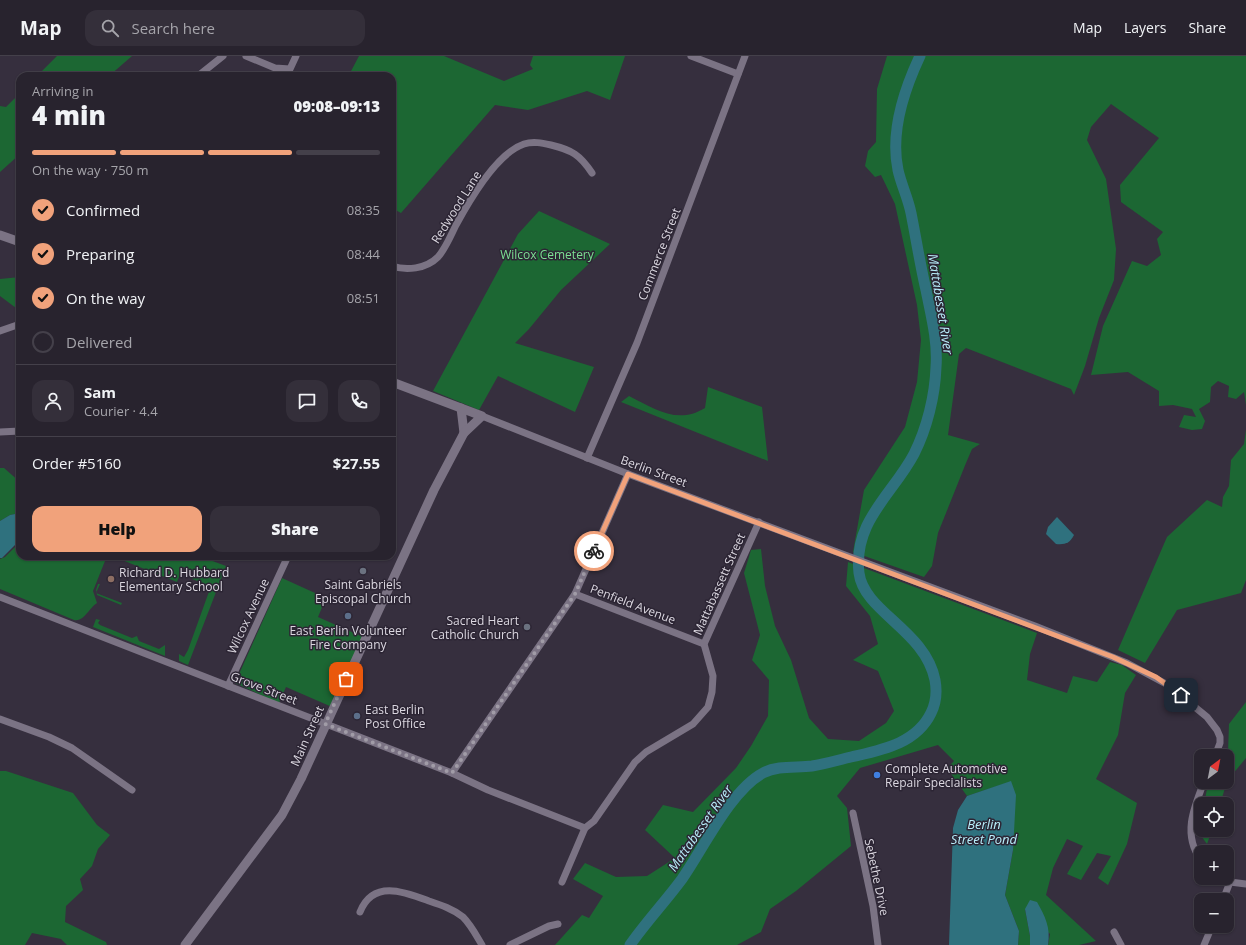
<!DOCTYPE html>
<meta charset="utf-8">
<style>
:root{--surface:#28232e;--page:#342f3a;--text:#f1f3f6;--muted:#a5a4aa;--line:#44404a;--accent:#f1a27b}
body{margin:0;font-family:"Open Sans",sans-serif;background:var(--page);color:var(--text);height:100vh;display:flex;flex-direction:column;font-size:15px;white-space:nowrap}
*{box-sizing:border-box;margin:0}
p{font-size:13px;color:var(--muted)}
.icon{flex:none;width:22px;height:22px;fill:none;stroke:currentColor;stroke-width:2;stroke-linecap:round;stroke-linejoin:round}
.map{position:relative;flex:1;overflow:hidden}
.sheet{position:absolute;left:16px;top:16px;width:380px;height:488px;display:flex;flex-direction:column;background:var(--surface);border-radius:12px;box-shadow:0 1px 3px #0004,0 0 0 1px var(--line)}
.sheet>*{flex:none}
.needle{width:26px;rotate:32deg}
.tools{position:absolute;left:1194px;top:693px;display:grid;gap:8px}
.tools a{display:grid;place-items:center;width:40px;height:40px;border-radius:8px;background:var(--surface);box-shadow:0 1px 3px #0004,0 0 0 1px var(--line);font-size:20px}
.pin{position:absolute;display:grid;place-items:center;width:34px;height:34px;color:#fff;margin:-17px;border-radius:8px;box-shadow:0 2px 6px #0006}
.courier{position:absolute;display:grid;place-items:center;width:40px;height:40px;margin:-20px;border:3px solid #f1a27b;border-radius:50%;background:#fff;color:#222;box-shadow:0 1px 5px #0007}
.headline em{font-style:normal;font-weight:800}
.headline div{display:flex;flex-direction:column-reverse}
.headline{display:flex;align-items:center;justify-content:space-between;height:68px;padding:0 16px}
h1{font-size:26px;font-weight:800;line-height:30px}
.bar{display:grid;grid-template-columns:repeat(4,1fr);gap:6px 4px;align-content:center;height:48px;padding:0 16px}
.bar i{height:5px;border-radius:3px;background:var(--line)}
.bar .on{background:var(--accent)}
.bar p{grid-column:span 4}
.line{display:flex;align-items:center;gap:10px;padding:0 16px;border-top:1px solid var(--line)}
.line div{flex:1}
.round{display:grid;place-items:center;flex:none;width:42px;height:42px;border-radius:12px;background:var(--page)}
ol{padding:0 16px;list-style:none}
li{display:flex;align-items:center;gap:12px;height:44px}
li p{margin-inline-start:auto}
li .icon{padding:4px;border-radius:50%;background:var(--accent);color:#111;stroke-width:4}
li:last-child{color:var(--muted)}
li i{width:22px;height:22px;border:2px solid var(--line);border-radius:50%}
.action{display:flex;gap:8px;margin-top:auto;padding:8px 16px}
.action a{flex:1;height:46px;border-radius:12px;background:var(--accent);color:#111;font-size:16px;font-weight:800;line-height:46px;text-align:center}
.action a+a{background:var(--page);color:var(--text)}
header{display:flex;align-items:center;gap:24px;box-sizing:border-box;height:56px;padding:0 20px;background:var(--surface);border-bottom:1px solid var(--line)}
header strong{font-size:19px}
nav{display:flex;gap:22px;margin-inline-start:auto;font-size:14px}
.search{width:280px;height:36px;background:var(--page);display:flex;align-items:center;gap:10px;box-sizing:border-box;padding:0 14px;border-radius:12px;color:var(--muted);font-size:15px}
.map>svg:first-child{display:block}
.green{fill:#1c6733}
.water{fill:#2f717e}
.lines{fill:none;stroke-linecap:round;stroke-linejoin:round}
.river{stroke:#2f717e;stroke-width:11}
.minor{stroke:#7b7384;stroke-width:7}
.tertiary{stroke:#7b7384;stroke-width:9}
.done{stroke:#a19ca7;stroke-width:4;stroke-dasharray:0 7.2}
.route{stroke:#f1a27b;stroke-width:5}
.worship-dot{fill:#6b7280;stroke:#2c2534;stroke-width:1.5}
.education-dot{fill:#8d6e63;stroke:#2c2534;stroke-width:1.5}
.service-dot{fill:#5c6f8a;stroke:#2c2534;stroke-width:1.5}
.shop-dot{fill:#3f7fe0;stroke:#2c2534;stroke-width:1.5}
.labels{text-anchor:middle;dominant-baseline:central;stroke-width:3;stroke-linejoin:round;paint-order:stroke}
.street-label{font-size:12px;fill:#dbd7e0;stroke:#2c2534}
.park-label{font-size:12px;fill:#7be092;stroke:#2c2534}
.poi-label{font-size:12px;fill:#dbd7e0;stroke:#2c2534;text-anchor:start}
.water-label{font-size:13px;font-style:italic;fill:#b8effb;stroke:#2c2534}
</style>
<header>
<strong>Map</strong>
<div class="search"><svg class="icon" aria-label="search" viewBox="0 0 24 24"><circle cx="10" cy="10" r="6"/><path d="M15 15l6 6"/></svg>Search here</div>
<nav><a>Map</a><a>Layers</a><a>Share</a></nav>
</header>
<div class="map">
<svg width="1246" height="889" viewBox="0 0 1246 889">
<rect width="100%" height="100%" fill="#362f3e"/>
<g class="green">
<path d="M57 0H132L109 20H37Z"/>
<path d="M359 0H444L504 25 533 13 530 9 533 0H625L610 44 587 35 528 54 495 49 401 157 392 152V20H346L350 17Z"/>
<path d="M887 0H1246V349L1244 336 1236 343 1228 341 1229 330 1218 325 1211 331 1210 346 1199 353 1205 365 1202 373 1192 374 1179 371 1184 359 1196 361 1192 353 1173 349 1159 350V335L1128 316 1091 319 1103 270 1132 205 1147 210 1161 199 1157 183 1163 176 1121 146 1120 129 1159 82 1111 48 1091 71 1087 84 1106 123 1116 193 1114 224 1099 262 1085 310 1074 339 1071 333 966 292 959 298 948 379 980 388 972 393 966 407 938 477 932 510 924 521 853 496 864 434 905 371 917 326 921 284 917 249 895 148 881 119 875 121 865 110 868 95 876 86 877 33Z"/>
<path d="M20 37V98L0 116V50L6 51Z"/>
<path d="M539 155 610 188 561 234 529 273 515 287 594 311 575 356 498 320 479 354 433 335 518 178Z"/>
<path d="M20 221V255L0 240V223Z"/>
<path d="M708 331 762 351 768 405 621 346 629 340C655 353 677 369 705 352Z"/>
<path d="M1246 374V524L1241 537 1177 554 1145 607 1118 594 1167 481 1207 444 1222 451 1223 441 1229 430 1231 404 1244 388Z"/>
<path d="M0 412H4L20 426V457L10 459 0 465Z"/>
<path d="M20 486V500H107L93 535 97 547C89 552 84 566 74 564L0 533V503L5 501Z"/>
<path d="M761 493 765 530 775 570 791 604 809 662 828 683 859 685 886 667 894 655 878 615 853 604 878 588 870 560 846 530 848 506 1037 577 1030 598 1027 624 1067 637 1073 620 1097 626 1110 606 1122 609 1136 619 1125 637 1118 679 1096 723 1137 747 1127 788 1108 829 1098 822 1111 800 1097 797 1081 824 1067 818 1083 790 1067 783 1053 812 1046 839 1096 885 1079 889H1048L1050 878 1025 853 1030 880V889H1018L1019 875 1005 839 1013 794 1010 726 967 740 947 712 954 705 938 689 860 712 837 740 847 752 851 790 796 835 770 853 761 876 737 889H555L582 859 589 862 603 840 573 823 585 807 616 821 647 820 675 802 645 774 663 749 693 756 736 712 751 690 768 660 769 624 752 604 760 579 744 517 751 494Z"/>
<path d="M112 500H199L226 510 188 609 179 605V598L184 601 188 594 211 530 192 523 195 516 183 511 177 526Z"/>
<path d="M282 522 326 542 318 561 363 581 332 651 286 631 279 647 235 627Z"/>
<path d="M98 528H100L96 537 122 547 121 549 97 539 96 534Z"/>
<path d="M96 563 100 564 98 567 100 569 132 582 137 580 139 585 159 593 165 589V600L93 571Z"/>
<path d="M1246 646V702L1227 725 1229 668Z"/>
<path d="M0 715H6L73 737 97 769 110 779 98 793 92 810 80 823 83 834 66 850 65 866 106 886 107 889H67L61 883 32 877 25 889H0Z"/>
<path d="M1211 726H1227L1220 748H1204L1207 733Z"/>
<path d="M1201 765V774H1212L1207 788 1199 777Z"/>
</g>
<g class="water">
<path d="M20 457V484L2 502H0V465L10 459Z"/>
<path d="M1057 461 1074 479C1070 487 1065 489 1056 488L1046 478 1048 471Z"/>
<path d="M1011 725 1016 739 1013 794 1005 839 1019 875 1018 889H949L953 772 958 754 967 740Z"/>
<path d="M1030 844 1037 846C1045 860 1051 872 1048 889H1030V880L1025 853Z"/>
</g>
<g class="lines">
<path class="river" d="M630 889C646 866 665 846 682 823 703 793 731 734 763 717 778 709 796 712 812 710 825 708 838 704 851 701 881 694 916 688 931 657 936 647 937 635 935 624 925 574 864 556 859 517 853 465 893 438 914 398 927 372 935 340 936 311 938 285 931 259 926 234 920 208 916 182 911 157 908 142 901 128 898 114 890 76 904 34 920 0"/>
<g class="minor">
<path d="M246 0 275 12 290 13 296 0"/>
<path d="M691 0 738 18"/>
<path d="M198 20 223 0"/>
<path d="M392 210C406 215 426 213 438 201 446 192 451 179 456 169 469 145 497 97 524 88 533 85 542 87 551 89 572 94 580 99 592 117"/>
<path d="M0 275 20 268"/>
<path d="M482 360 628 418 1035 570 1127 607 1168 629 1207 661 1217 674 1220 681V687L1215 700"/>
<path d="M0 376 20 375"/>
<path d="M587 402 637 287 745 0"/>
<path d="M575 538 704 588"/>
<path d="M0 541 452 717 488 734 585 772"/>
<path d="M228 630 288 500"/>
<path d="M0 663 49 681 72 692 132 734"/>
<path d="M452 717 575 538 628 418"/>
<path d="M853 757 873 850 878 889"/>
<path d="M1201 804C1182 779 1194 751 1204 726"/>
<path d="M1223 822 1230 826 1246 828"/>
<path d="M562 826 585 772 594 765 635 706 646 696 693 668 708 651 712 636 713 620 704 588 759 466"/>
<path d="M1223 844 1230 826"/>
<path d="M360 856C373 823 405 836 429 845 441 849 453 853 463 861 471 869 476 879 482 889"/>
<path d="M1114 876 1121 889"/>
<path d="M510 889 549 870 558 868"/>
<path d="M1204 889 1212 870"/>
</g>
<g class="tertiary">
<path d="M0 179 20 186"/>
<path d="M461 352 464 377"/>
<path d="M185 889 282 759 301 723 434 434 464 377 482 360 392 326"/>
</g>
</g>
<g class="lines">
<path class="done" d="M346 623 325 668 452 717 575 538 594 495"/>
<path class="route" d="M594 495 628 418 1113 601 1156 621 1181 639"/>
</g>
<g class="worship-dot">
<circle cx="363" cy="515" r="4"/>
<circle cx="527" cy="571" r="4"/>
</g>
<circle class="education-dot" cx="111" cy="523" r="4"/>
<g class="service-dot">
<circle cx="348" cy="560" r="4"/>
<circle cx="357" cy="660" r="4"/>
</g>
<circle class="shop-dot" cx="877" cy="719" r="4"/>
<g class="labels">
<g class="street-label">
<text transform="translate(456 151) rotate(-58)">Redwood Lane</text>
<text transform="translate(659 198) rotate(-69)">Commerce Street</text>
<text transform="translate(654 415) rotate(20)">Berlin Street</text>
<text transform="translate(719 528) rotate(-66)">Mattabassett Street</text>
<text transform="translate(633 548) rotate(21)">Penfield Avenue</text>
<text transform="translate(248 560) rotate(-65)">Wilcox Avenue</text>
<text transform="translate(264 632) rotate(21)">Grove Street</text>
<text transform="translate(307 680) rotate(-66)">Main Street</text>
<text transform="translate(877 821) rotate(78)">Sebethe Drive</text>
</g>
<g class="park-label">
<text x="547" y="198">Wilcox Cemetery</text>
</g>
<g class="poi-label">
<text x="119" y="516">Richard D. Hubbard<tspan x="119" dy="14">Elementary School</tspan></text>
<text x="363" y="528" text-anchor="middle">Saint Gabriels<tspan x="363" dy="14">Episcopal Church</tspan></text>
<text x="519" y="564" text-anchor="end">Sacred Heart<tspan x="519" dy="14">Catholic Church</tspan></text>
<text x="348" y="574" text-anchor="middle">East Berlin Volunteer<tspan x="348" dy="14">Fire Company</tspan></text>
<text x="365" y="653">East Berlin<tspan x="365" dy="14">Post Office</tspan></text>
<text x="885" y="712">Complete Automotive<tspan x="885" dy="14">Repair Specialists</tspan></text>
</g>
<g class="water-label">
<text transform="translate(941 248) rotate(81)">Mattabesset River</text>
<text x="984" y="768">Berlin<tspan x="984" dy="15">Street Pond</tspan></text>
<text transform="translate(700 772) rotate(-55)">Mattabesset River</text>
</g>
</g>
</svg>
<div class="tools">
<a><svg class="needle" viewBox="-14 -14 28 28"><path d="M0-13l5 13h-10z" fill="#e53935"/><path d="M0 13l5-13h-10z" fill="#a5a4aa"/></svg></a>
<a><svg class="icon" aria-label="locate" viewBox="0 0 24 24"><circle cx="12" cy="12" r="6"/><path d="M12 2v4M12 18v4M2 12h4M18 12h4"/></svg></a>
<a>+</a>
<a>−</a>
</div>
<div class="pin" style="left:346px;top:623px;background:#ea580c"><svg class="icon" aria-label="bag" viewBox="0 0 24 24"><path d="M5 8h14l-1 12H6zM9 8a3 3 0 0 1 6 0"/></svg></div>
<div class="pin" style="left:1181px;top:639px;background:#1f2937"><svg class="icon" aria-label="home" viewBox="0 0 24 24"><path d="M3 11l9-7 9 7M6 9v11h12V9"/></svg></div>
<div class="courier" style="left:594px;top:495px"><svg class="icon" aria-label="bike" viewBox="0 0 24 24"><circle cx="6" cy="16" r="4"/><circle cx="18" cy="16" r="4"/><path d="M6 16l4-8h5l3 8M10 8l3 8H6M13 5h3"/></svg></div>
<section class="sheet">
<div class="headline"><div><h1>4 min</h1><p>Arriving in</p></div><em>09:08–09:13</em></div>
<div class="bar"><i class="on"></i><i class="on"></i><i class="on"></i><i></i><p>On the way · 750 m</p></div>
<ol>
<li><svg class="icon" aria-label="check" viewBox="0 0 24 24"><path d="M5 12l5 5 9-10"/></svg>Confirmed<p>08:35</p></li>
<li><svg class="icon" aria-label="check" viewBox="0 0 24 24"><path d="M5 12l5 5 9-10"/></svg>Preparing<p>08:44</p></li>
<li><svg class="icon" aria-label="check" viewBox="0 0 24 24"><path d="M5 12l5 5 9-10"/></svg>On the way<p>08:51</p></li>
<li><i></i>Delivered</li>
</ol>
<div class="line" style="height:72px"><a class="round"><svg class="icon" aria-label="person" viewBox="0 0 24 24"><circle cx="12" cy="8" r="4"/><path d="M4 21q1-7 8-7t8 7"/></svg></a><div><b>Sam</b><p>Courier · 4.4</p></div><a class="round"><svg class="icon" aria-label="chat" viewBox="0 0 24 24"><path d="M4 5h16v11H9l-5 4z"/></svg></a><a class="round"><svg class="icon" aria-label="phone" viewBox="0 0 24 24"><path d="M5 4h4l2 5-3 2q2 4 5 5l2-3 5 2v4C11 20 4 13 5 4z"/></svg></a></div>
<div class="line" style="height:52px"><div>Order #5160</div><b>$27.55</b></div>
<div class="action"><a>Help</a><a>Share</a></div>
</section>
</div>
